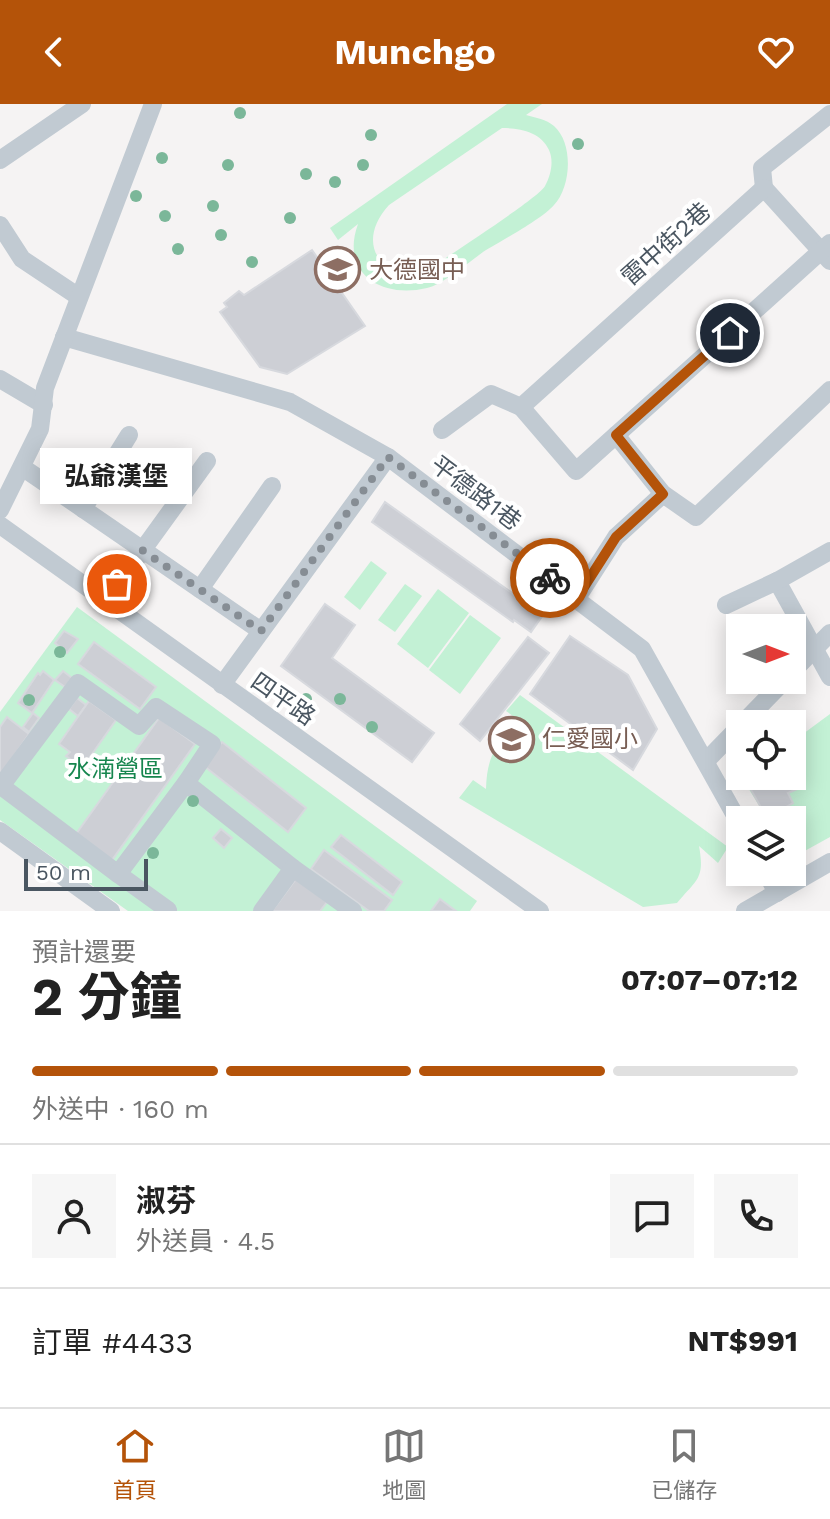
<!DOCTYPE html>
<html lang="zh-TW">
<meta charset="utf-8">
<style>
:root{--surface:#fff;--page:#f6f6f6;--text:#222;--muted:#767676;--line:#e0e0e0;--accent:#b45309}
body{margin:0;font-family:"Work Sans","Noto Sans TC",sans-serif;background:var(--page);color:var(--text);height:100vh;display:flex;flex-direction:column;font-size:30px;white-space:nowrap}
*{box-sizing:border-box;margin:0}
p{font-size:26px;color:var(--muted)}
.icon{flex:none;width:44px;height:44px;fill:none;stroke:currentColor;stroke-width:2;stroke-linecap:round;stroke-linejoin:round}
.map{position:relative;height:807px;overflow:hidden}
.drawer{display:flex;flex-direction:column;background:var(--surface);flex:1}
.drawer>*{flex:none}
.needle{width:52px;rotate:90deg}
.controls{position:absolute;left:726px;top:510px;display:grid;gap:16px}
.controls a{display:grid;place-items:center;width:80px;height:80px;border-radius:0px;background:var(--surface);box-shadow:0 4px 20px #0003;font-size:40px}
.scale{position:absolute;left:24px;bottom:20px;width:124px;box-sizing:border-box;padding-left:8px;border:4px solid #4a5661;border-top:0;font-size:22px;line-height:28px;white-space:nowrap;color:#4a5661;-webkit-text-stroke:6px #fff;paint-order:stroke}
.pin{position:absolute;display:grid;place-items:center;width:68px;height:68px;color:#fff;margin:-34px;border:4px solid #fff;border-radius:50%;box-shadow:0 2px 8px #0007}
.courier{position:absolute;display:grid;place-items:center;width:80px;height:80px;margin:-40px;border:6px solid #b45309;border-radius:50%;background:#fff;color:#222;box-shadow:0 2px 10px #0007}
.bubble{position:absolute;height:56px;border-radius:0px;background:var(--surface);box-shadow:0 4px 20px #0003;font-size:26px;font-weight:700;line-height:56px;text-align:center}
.overview em{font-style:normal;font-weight:700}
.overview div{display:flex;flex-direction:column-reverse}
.overview{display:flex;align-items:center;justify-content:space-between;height:136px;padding:0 32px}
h1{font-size:52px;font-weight:700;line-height:60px}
.bar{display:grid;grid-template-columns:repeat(4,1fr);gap:12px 8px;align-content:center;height:96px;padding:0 32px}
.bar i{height:10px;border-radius:6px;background:var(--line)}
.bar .on{background:var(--accent)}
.bar p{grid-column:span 4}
.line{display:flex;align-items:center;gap:20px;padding:0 32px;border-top:2px solid var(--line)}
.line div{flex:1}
.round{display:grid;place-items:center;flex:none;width:84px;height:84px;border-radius:0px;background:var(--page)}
header{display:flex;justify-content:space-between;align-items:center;height:104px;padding:0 32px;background:var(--accent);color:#fff;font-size:36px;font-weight:700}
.tab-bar{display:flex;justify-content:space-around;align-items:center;height:112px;border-top:2px solid var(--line);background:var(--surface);font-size:22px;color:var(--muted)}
.tab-bar a{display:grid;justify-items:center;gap:4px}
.tab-bar .on{color:var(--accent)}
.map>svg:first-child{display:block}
.green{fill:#c3f1d5;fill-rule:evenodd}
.building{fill:#cdcfd5;stroke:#d7d9de;stroke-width:2}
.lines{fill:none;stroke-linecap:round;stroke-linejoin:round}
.minor{stroke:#c1cad2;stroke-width:18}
.tree{fill:#7bb799}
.done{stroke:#868d94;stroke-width:8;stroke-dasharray:0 14.4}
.route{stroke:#b45309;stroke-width:10}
.labels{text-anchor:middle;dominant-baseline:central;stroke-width:8;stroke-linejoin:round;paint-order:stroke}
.street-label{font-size:24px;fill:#4a5661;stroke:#fff}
.education-label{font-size:24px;fill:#785e54;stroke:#fff;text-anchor:start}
.park-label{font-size:24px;fill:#17864f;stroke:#fff}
</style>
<header><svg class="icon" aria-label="back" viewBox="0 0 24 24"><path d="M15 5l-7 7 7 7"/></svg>Munchgo<svg class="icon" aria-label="heart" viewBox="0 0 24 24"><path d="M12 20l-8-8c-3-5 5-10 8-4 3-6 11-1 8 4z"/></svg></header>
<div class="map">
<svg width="830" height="807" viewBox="0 0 830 807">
<rect width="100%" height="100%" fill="#f5f3f3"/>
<g class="green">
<path d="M507 0H542L526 11C536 14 546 15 554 22 574 40 571 83 554 101 542 115 501 137 483 148 469 158 442 181 427 184 381 195 340 169 358 120L338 136 330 124ZM502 24C520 24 541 28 549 46 554 57 551 71 545 82 539 94 443 155 425 168 377 175 356 137 389 101Z"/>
<path d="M371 457 387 469 360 506 344 493Z"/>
<path d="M405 480 422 492 395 528 378 516Z"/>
<path d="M438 485 469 509 428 564 397 540Z"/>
<path d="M77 503 477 797 470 807H128L0 716V608Z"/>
<path d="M470 511 501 534 460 590 429 566Z"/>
<path d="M520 591 728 743 718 759 699 742C705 775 697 775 677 799L643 803 459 694 473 676 486 685C487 651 496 636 527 622L506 607Z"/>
<path d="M830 610V733L792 754V716H768L742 674 792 672V638Z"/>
</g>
<g class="building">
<path d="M312 146 365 222 287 270 260 263 220 208 227 203 224 199 239 187 244 191Z"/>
<path d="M385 398 543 511 531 528 514 516 513 518 372 418Z"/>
<path d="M325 500 355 521 332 554 434 629 412 658 281 562Z"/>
<path d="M64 527 78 535 67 549 55 539Z"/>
<path d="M570 532 628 571 657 625 633 666 530 590Z"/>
<path d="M528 533 549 549 480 637 460 620Z"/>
<path d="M94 538 156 583 140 605 78 560Z"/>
<path d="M43 567 54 576 32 609 18 599 38 569 40 571Z"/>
<path d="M63 567 72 574 65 583 55 576Z"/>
<path d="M77 594 86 601 78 612 69 605Z"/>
<path d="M89 597 116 616 85 660 76 653 73 657 66 652 70 648 59 640Z"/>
<path d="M33 609 39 614 29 628 23 623Z"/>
<path d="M7 613 29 630 0 672V623Z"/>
<path d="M159 614 195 640 112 756 76 730Z"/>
<path d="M222 638 306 704 288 728 204 662Z"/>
<path d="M792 662 804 682 788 689 793 699 767 714 750 684 770 672H792Z"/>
<path d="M221 725 232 734 224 744 213 734Z"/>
<path d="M341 731 402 778 393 791 331 743Z"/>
<path d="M324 746 392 796 384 807H369L311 765Z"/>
<path d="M296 775 327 798 320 807H272Z"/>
<path d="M440 795 456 807H431Z"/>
</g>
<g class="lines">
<g class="minor">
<path d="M0 56 82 0"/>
<path d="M764 84 762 64 830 10"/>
<path d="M764 84 830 157"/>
<path d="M0 121 22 155 79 193"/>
<path d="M64 233 290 298 388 353 642 545 740 720"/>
<path d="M0 275 44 301"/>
<path d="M521 303 576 367 830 139"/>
<path d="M442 326 491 290 521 303 764 84"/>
<path d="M616 331 663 390 696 413 830 286"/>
<path d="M22 363 261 527"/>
<path d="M83 405 129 331"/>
<path d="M0 406 40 325 45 284 153 0"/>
<path d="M0 421 540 807"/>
<path d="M777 477 830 573"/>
<path d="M200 485 272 382"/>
<path d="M577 494 616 433 663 390"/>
<path d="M105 498 207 357"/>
<path d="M726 501 777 477 830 447"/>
<path d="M792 568 830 529"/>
<path d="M222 581 388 353"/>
<path d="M742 620 785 576"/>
<path d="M706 657 740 622"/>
<path d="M0 727 111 807"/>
<path d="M766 768 777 789"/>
<path d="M118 770 1 682 78 579 139 622 156 603 212 640 186 679"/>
<path d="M168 806 118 770 186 679 293 764 353 807"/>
<path d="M262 807 293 764"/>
<path d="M745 807 830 758"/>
</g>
</g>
<g class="tree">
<circle cx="240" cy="9" r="6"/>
<circle cx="371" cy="31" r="6"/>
<circle cx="578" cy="40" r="6"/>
<circle cx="162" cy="54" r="6"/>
<circle cx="228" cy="61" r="6"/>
<circle cx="363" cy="61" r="6"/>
<circle cx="306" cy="70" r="6"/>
<circle cx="335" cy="78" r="6"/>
<circle cx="136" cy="92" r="6"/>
<circle cx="213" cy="102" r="6"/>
<circle cx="165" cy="112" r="6"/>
<circle cx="290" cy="114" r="6"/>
<circle cx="221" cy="131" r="6"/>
<circle cx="178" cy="145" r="6"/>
<circle cx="252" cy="158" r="6"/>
<circle cx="60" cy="548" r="6"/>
<circle cx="306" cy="595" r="6"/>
<circle cx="340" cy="595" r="6"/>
<circle cx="29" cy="596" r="6"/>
<circle cx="372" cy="623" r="6"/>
<circle cx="193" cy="697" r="6"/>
<circle cx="153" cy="749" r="6"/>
</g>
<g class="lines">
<path class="done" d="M117 480 142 446 261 527 388 353 550 474"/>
<path class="route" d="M550 474 577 494 616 433 663 390 616 331 730 229"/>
</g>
<defs>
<symbol id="school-ring" viewBox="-11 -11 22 22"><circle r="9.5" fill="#fff" stroke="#8d6e63" stroke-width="1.5"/><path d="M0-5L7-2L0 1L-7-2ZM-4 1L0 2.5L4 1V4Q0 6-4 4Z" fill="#8d6e63"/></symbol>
</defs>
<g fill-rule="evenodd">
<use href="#school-ring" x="312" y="140" width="51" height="51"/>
<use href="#school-ring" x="486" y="610" width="51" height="51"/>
</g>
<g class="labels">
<g class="street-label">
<text transform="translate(666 140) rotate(-42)">雷中街2巷</text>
<text transform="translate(476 389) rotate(37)">平德路1巷</text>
<text transform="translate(283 595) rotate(35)">四平路</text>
</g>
<g class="education-label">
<text x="369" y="166">大德國中</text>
<text x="542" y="635">仁愛國小</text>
</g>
<g class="park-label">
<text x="115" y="665">水湳營區</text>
</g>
</g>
</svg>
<div class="controls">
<a><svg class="needle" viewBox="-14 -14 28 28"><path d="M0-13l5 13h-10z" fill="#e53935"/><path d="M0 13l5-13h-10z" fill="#767676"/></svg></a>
<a><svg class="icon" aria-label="locate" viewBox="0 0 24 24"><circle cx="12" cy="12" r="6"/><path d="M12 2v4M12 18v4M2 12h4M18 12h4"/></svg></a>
<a><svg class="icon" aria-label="layers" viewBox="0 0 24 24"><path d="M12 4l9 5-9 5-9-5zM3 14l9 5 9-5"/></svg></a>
</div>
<div class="scale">50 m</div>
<div class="pin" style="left:117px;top:480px;background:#ea580c"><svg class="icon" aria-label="bag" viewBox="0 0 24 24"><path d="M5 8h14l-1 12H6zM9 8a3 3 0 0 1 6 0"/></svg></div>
<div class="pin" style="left:730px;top:229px;background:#1f2937"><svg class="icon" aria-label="home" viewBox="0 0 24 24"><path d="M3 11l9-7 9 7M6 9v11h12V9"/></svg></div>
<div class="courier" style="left:550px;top:474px"><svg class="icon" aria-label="bike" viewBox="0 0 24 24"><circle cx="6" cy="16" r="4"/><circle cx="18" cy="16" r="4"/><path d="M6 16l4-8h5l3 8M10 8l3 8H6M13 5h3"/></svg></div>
<div class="bubble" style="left:40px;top:344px;width:152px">弘爺漢堡</div>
</div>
<section class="drawer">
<div class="overview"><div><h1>2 分鐘</h1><p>預計還要</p></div><em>07:07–07:12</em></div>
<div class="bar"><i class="on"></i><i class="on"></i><i class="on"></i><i></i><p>外送中 · 160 m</p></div>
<div class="line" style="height:144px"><a class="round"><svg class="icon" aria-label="person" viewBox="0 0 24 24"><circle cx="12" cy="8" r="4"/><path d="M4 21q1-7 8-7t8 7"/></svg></a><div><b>淑芬</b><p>外送員 · 4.5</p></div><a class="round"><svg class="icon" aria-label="chat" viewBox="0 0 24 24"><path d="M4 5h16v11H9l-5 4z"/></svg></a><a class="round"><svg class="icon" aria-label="phone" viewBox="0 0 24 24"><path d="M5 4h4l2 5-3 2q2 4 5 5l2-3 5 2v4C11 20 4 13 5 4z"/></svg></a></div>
<div class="line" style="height:104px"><div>訂單 #4433</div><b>NT$991</b></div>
</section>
<nav class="tab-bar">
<a class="on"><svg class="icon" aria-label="home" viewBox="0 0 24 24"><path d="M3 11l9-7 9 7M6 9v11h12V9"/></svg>首頁</a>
<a><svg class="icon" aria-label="map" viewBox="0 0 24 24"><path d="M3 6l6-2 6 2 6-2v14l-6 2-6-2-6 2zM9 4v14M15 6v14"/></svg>地圖</a>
<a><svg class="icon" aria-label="saved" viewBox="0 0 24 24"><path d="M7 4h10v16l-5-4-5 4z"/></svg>已儲存</a>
</nav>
